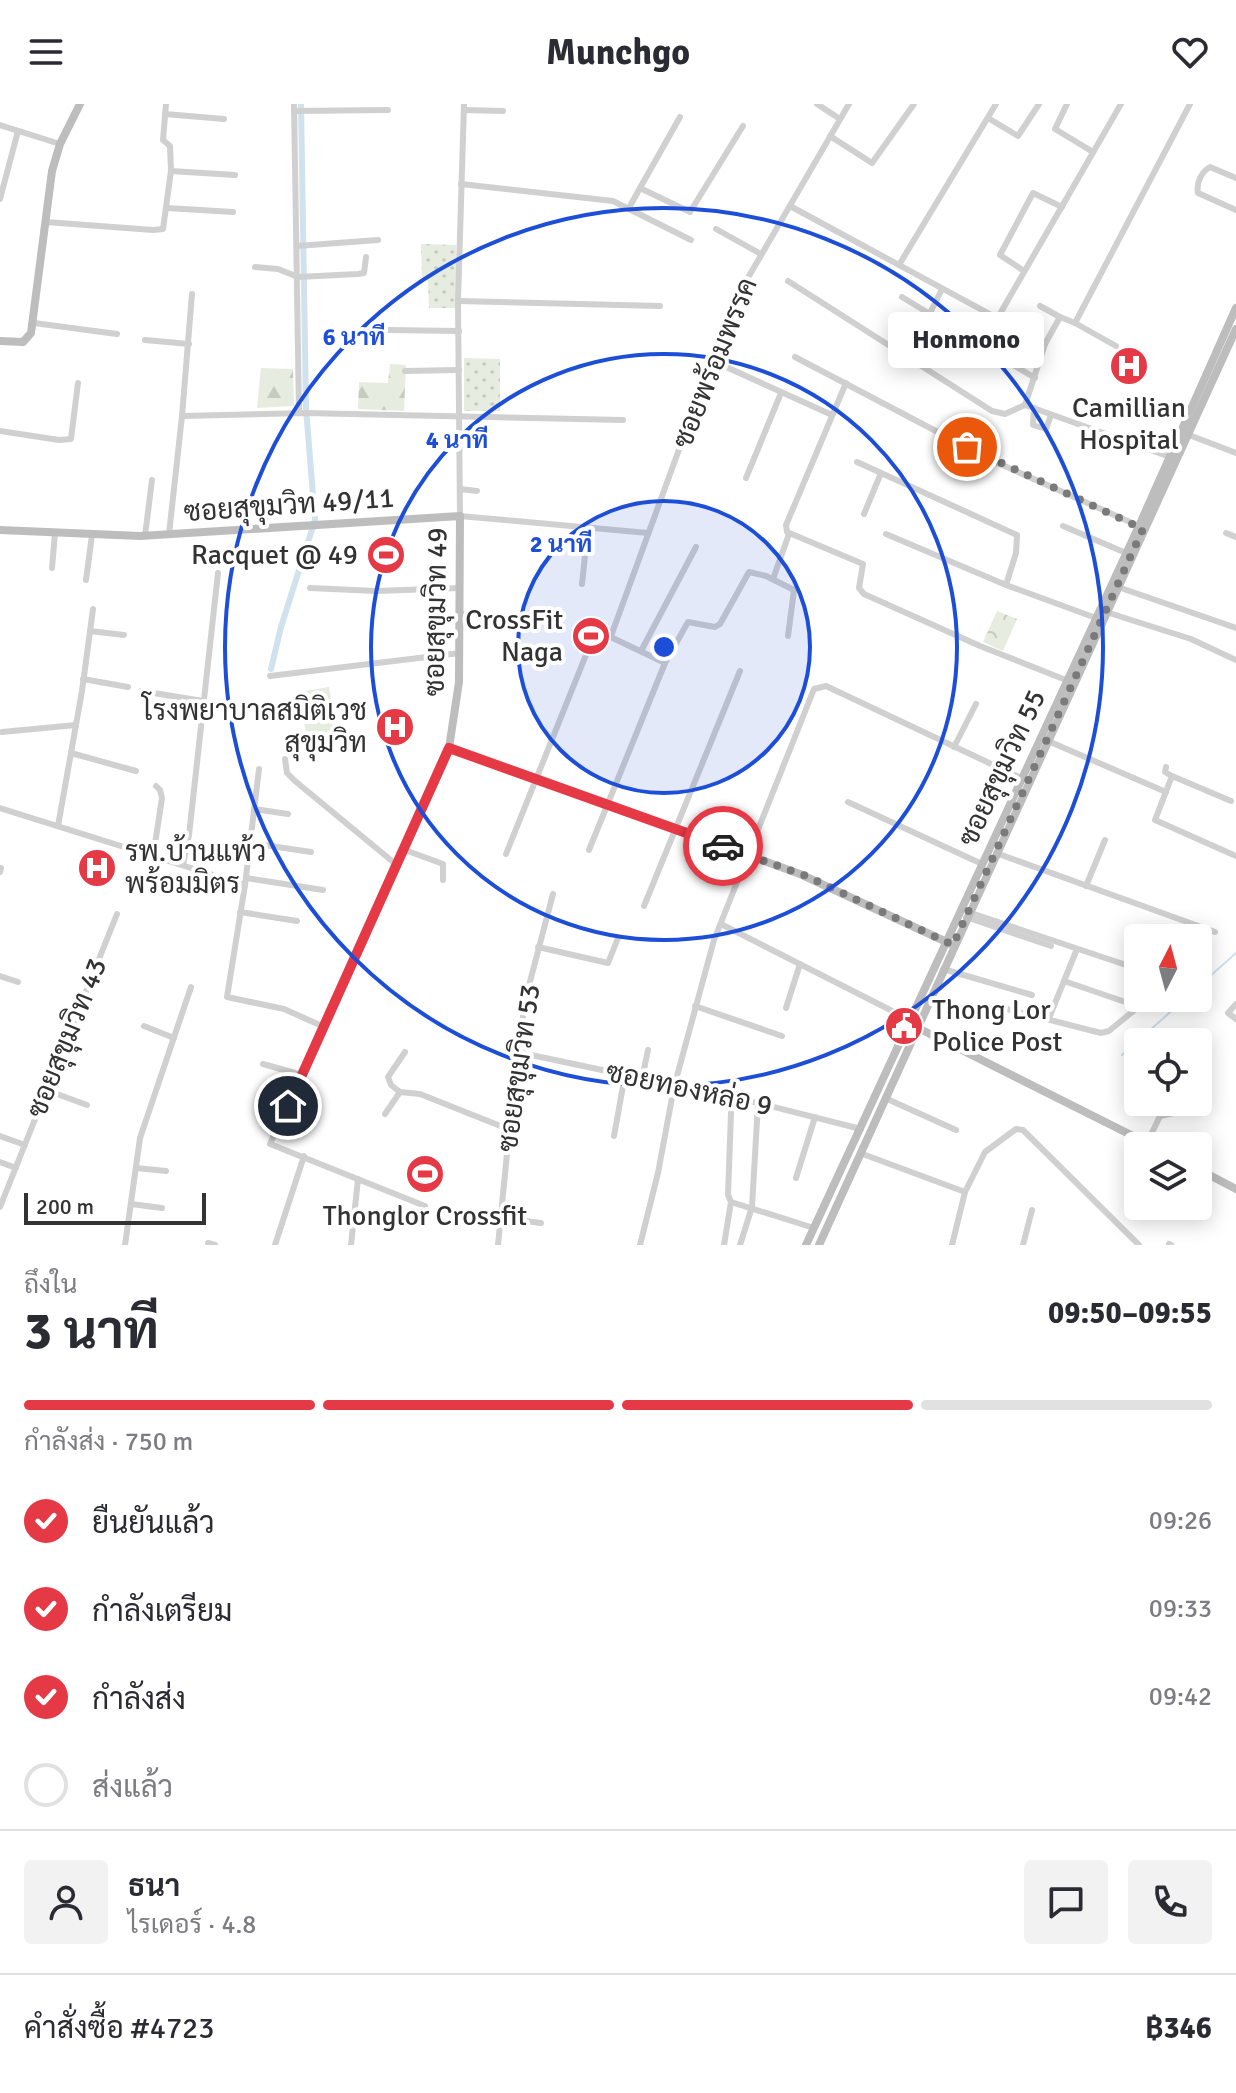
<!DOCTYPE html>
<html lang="th">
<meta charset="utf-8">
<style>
:root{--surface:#fff;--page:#f2f2f3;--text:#2b2b33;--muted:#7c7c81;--line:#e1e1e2;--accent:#e63946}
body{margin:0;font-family:Signika,Sarabun,sans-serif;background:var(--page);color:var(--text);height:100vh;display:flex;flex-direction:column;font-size:30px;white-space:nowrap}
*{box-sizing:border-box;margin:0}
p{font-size:26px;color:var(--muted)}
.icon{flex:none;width:44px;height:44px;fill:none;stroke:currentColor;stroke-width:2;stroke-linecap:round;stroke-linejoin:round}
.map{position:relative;height:1141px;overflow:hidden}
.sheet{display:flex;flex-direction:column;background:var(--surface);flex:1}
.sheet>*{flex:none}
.needle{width:52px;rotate:6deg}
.buttons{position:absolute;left:1124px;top:820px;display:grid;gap:16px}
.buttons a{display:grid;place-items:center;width:88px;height:88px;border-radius:8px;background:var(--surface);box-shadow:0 4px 20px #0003;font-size:40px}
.scale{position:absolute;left:24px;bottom:20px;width:182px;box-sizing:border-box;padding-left:8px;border:4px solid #333;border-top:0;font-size:22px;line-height:28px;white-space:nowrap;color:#333;-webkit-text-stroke:6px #fff;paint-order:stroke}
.pin{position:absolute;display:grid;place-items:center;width:68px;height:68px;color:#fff;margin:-34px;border:4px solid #fff;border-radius:50%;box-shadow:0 2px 8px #0007}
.courier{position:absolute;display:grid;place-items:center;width:80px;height:80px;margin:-40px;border:6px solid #e63946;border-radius:50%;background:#fff;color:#222;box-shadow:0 2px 10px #0007}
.bubble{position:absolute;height:56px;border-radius:8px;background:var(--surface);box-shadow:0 4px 20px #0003;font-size:26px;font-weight:700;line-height:56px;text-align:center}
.overview em{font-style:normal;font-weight:700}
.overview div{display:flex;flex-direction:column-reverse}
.overview{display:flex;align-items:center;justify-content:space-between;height:136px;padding:0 24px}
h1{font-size:52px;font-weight:700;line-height:60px}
.bar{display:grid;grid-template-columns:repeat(4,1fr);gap:12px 8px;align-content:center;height:96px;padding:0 24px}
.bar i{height:10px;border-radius:6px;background:var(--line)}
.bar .current{background:var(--accent)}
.bar p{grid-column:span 4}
.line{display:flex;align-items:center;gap:20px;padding:0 24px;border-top:2px solid var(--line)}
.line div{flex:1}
.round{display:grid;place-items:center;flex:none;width:84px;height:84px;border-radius:8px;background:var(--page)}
ol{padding:0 24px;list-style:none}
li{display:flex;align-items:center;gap:24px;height:88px}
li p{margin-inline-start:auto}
li .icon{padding:8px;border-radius:50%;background:var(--accent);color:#fff;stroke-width:4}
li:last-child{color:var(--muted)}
li i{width:44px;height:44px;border:4px solid var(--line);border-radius:50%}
header{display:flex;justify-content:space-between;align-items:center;height:104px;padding:0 24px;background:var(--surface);font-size:36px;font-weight:700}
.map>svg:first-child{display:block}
.grass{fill:url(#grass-dots)}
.forest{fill:url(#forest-firs)}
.park{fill:url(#park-crowns)}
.pitch{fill:#e6ecdf}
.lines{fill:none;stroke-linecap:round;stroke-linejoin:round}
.stream{stroke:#cfe2ee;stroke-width:2}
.canal{stroke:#cfe2ee;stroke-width:6}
.street{stroke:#d0d0d0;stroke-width:6}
.secondary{stroke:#bdbdbd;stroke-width:8}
.done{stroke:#7a7a7a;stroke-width:8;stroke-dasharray:0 14.4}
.route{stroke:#e63946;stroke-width:10}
.ring{fill:none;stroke:#1d4ed8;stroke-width:4}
.labels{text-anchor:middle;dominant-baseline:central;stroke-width:8;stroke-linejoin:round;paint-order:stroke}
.street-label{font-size:28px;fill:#333;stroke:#fff}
.poi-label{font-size:28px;fill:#333;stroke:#fff;text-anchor:end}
.centre{fill:#1d4ed8;stroke:#fff;stroke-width:4}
.ring-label{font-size:24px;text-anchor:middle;font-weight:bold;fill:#1d4ed8;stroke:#fff;stroke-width:8;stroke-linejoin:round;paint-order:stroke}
</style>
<header><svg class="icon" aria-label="menu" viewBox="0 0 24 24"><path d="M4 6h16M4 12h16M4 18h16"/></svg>Munchgo<svg class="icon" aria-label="heart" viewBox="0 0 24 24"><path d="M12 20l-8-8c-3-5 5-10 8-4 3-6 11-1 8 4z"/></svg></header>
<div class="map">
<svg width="1236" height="1141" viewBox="0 0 1236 1141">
<defs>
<pattern id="grass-dots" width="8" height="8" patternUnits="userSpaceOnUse" patternTransform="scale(2)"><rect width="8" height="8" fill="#e6ecdf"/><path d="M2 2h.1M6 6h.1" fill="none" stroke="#c6cbc0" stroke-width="1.8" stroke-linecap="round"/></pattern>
<pattern id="forest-firs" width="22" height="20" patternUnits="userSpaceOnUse" patternTransform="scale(2)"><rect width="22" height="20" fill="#e6ecdf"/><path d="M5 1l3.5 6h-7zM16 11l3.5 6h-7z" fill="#c6cbc0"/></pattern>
<pattern id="park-crowns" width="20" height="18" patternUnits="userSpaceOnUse" patternTransform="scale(2)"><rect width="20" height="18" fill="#e6ecdf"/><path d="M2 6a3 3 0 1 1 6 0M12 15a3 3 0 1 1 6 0" fill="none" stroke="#c6cbc0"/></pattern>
</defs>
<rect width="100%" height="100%" fill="#fff"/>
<g class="grass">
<path d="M421 140 456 141V204H429L428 177 422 176Z"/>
<path d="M464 254 500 255V307H464Z"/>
</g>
<g class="forest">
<path d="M390 260 406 261 404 307 358 305 359 278 388 279Z"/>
<path d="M261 264 293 265 294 302 257 304Z"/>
</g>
<path class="park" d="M997 507 1017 515 1003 547 983 538Z"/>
<path class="pitch" d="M329 583 337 630 307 635 299 588Z"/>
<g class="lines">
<g class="stream">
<path d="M1198 883 1236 849"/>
<path d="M1122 951 1186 894"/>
</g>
<path class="canal" d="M271 565 281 523 315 416 306 304 301 0"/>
<g class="street">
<path d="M294 0 299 309"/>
<path d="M464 0 458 197 460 412 648 429"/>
<path d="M817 0 840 15"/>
<path d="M1067 0 1055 25 1093 48"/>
<path d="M464 6 503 7"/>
<path d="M294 7 388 6"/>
<path d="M165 10 224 15"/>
<path d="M988 14 1018 32 1039 0"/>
<path d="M0 21 60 40"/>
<path d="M830 32 872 59 914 0"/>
<path d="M171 67 235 71"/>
<path d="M1236 74 1210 63C1201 68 1196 80 1198 89L1236 106"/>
<path d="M461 80 613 97 691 136"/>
<path d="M640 84 680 13"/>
<path d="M0 95 18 27"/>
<path d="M790 102 1045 240"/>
<path d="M167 104 233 108"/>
<path d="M629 104 640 84 690 108 743 22"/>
<path d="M46 118 153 126 163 125 171 67 170 42 163 36 166 0"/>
<path d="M716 125 761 150"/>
<path d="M297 142 378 136"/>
<path d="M899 161 996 0"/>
<path d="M255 163 278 165 298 173 358 170 364 169 366 153"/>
<path d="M1024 167 1000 151 1033 89 1062 103"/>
<path d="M788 177 992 307 1005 310 1025 301"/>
<path d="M902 193 1035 274"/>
<path d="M458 197 660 202"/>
<path d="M1040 202 1060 213"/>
<path d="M929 211 942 185"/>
<path d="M997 215 1121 0"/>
<path d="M34 219 117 230"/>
<path d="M1075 219 1116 242"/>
<path d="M387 226 459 227"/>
<path d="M145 236 189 240"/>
<path d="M795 253 991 356 1139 422"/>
<path d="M713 257 832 311"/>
<path d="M405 267 459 266"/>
<path d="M846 279 786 421 787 428 863 460 859 484 864 490 980 542 1066 576"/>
<path d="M1025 301 1045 240 1060 213 1075 219 1190 0"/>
<path d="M1025 301 1170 353"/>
<path d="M1034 304 1033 321 1046 325 1051 311"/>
<path d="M182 312 305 309 623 316"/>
<path d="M0 327 59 336 71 335 78 279"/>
<path d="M1189 331 1236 349"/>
<path d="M857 358 1017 431 1016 449 1006 481"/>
<path d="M746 374 781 289"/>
<path d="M460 385 477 387"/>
<path d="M864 410 881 369"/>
<path d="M1063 422 1126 449"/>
<path d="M1226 429 1236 433"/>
<path d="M169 430 182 312 192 190"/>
<path d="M886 430 1006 481 1096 514"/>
<path d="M145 432 152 376"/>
<path d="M52 464 55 429"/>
<path d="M773 475 789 430"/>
<path d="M86 476 92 431"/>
<path d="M582 480 588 423"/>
<path d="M1118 483 1236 524"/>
<path d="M310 484 376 487 460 484"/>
<path d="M1106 508 1191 535 1236 556"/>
<path d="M460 510 528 515"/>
<path d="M90 527 124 531"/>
<path d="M611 532 731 203 849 0"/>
<path d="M641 547 696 443"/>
<path d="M270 572 460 549"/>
<path d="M83 575 128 583"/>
<path d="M141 587 203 597"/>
<path d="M2 628 76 621"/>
<path d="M1048 637 1166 688"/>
<path d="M954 643 976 600"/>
<path d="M71 649 136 667"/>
<path d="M285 655 287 669 295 677 398 762"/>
<path d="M1166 663 1165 668 1172 672"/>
<path d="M259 665 245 781 227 893 284 905 322 922"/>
<path d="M1231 697 1172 672 1155 716 1236 752"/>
<path d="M848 698 982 760"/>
<path d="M0 704 245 781"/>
<path d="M254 705 288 710"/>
<path d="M58 722 82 587 93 505"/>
<path d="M250 739 311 748"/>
<path d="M405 746 443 760V776"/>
<path d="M589 746 665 559 688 518 715 523 720 520 749 468 766 472 794 486 788 532"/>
<path d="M996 749 1215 828"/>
<path d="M506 750 596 526 665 559"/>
<path d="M153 753 162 694 160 686 156 682"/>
<path d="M183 761 189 731 218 469"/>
<path d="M0 768 1 764"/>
<path d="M246 774 323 786"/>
<path d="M1086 782 1105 736"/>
<path d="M644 802 740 567"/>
<path d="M240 808 297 817"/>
<path d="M968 808 1138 865"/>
<path d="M966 813 1051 842"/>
<path d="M721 820 910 916"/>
<path d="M538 843 608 859 618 834"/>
<path d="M943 865 1032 891"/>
<path d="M0 872 18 878"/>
<path d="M1064 877 1137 902"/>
<path d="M1236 900 1228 909 1236 915"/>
<path d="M695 902 782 932"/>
<path d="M786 904 800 860"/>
<path d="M1007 905 1101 929 1109 927 1149 894"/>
<path d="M1049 914 1077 845"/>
<path d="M144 922 174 934"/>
<path d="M405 948 388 973 391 981 400 988 420 990 508 1025"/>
<path d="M517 948 758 999 861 1025"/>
<path d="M263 960 302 971"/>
<path d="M642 975 648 946"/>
<path d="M46 986 87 1001"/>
<path d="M885 994 956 1026"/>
<path d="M385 1010 400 988"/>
<path d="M0 1032 25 1041"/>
<path d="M614 1032 625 971"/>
<path d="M1147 1039 1160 1012 1178 1008 1179 998"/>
<path d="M860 1049 965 1088"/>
<path d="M0 1058 16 1064"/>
<path d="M136 1064 166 1067"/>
<path d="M796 1074 815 1013"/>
<path d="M731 1098 814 1124"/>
<path d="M131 1100 162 1104"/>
<path d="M425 1102 270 1040 322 922 385 790 449 644"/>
<path d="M0 1103 117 810"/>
<path d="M502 1114 541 1119"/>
<path d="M208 1139 215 1141"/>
<path d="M1169 1140 1171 1141"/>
<path d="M125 1141 140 1034 191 883"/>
<path d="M275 1141 304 1052"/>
<path d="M351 1141 358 1075"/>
<path d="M498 1141 517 948 527 889 553 790"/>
<path d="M640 1141 658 1069 674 983 714 836 814 585 826 582 1021 674"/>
<path d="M724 1141 731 1098 728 1091 731 1009"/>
<path d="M740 1141 752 1103 758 999"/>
<path d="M952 1141 965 1088 985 1048 1016 1025 1023 1026 1139 1141"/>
<path d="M1023 1141 1032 1106"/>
</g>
<g class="secondary">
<path d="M0 237 23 238 31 229 52 67 60 40 80 0"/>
<path d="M0 426 140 432 460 412 459 578 449 644 800 770 953 841"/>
<path d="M914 922 1153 1042"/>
<path d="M1198 1065 1236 1085"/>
<path d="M806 1141 1139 422 1236 204"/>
<path d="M819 1141 1236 225"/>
</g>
</g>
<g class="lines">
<path class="done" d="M723 742 806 772 953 841 1143 425 967 343"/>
<path class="route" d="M288 1002 449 644 723 742"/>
</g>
<circle cx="664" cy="543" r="146" fill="#1d4ed8" fill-opacity=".12"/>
<g class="ring">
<circle cx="664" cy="543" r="146"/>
<circle cx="664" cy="543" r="293"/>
<circle cx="664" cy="543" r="439"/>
</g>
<defs>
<symbol id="hospital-disc" viewBox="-11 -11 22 22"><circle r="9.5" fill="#e63946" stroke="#fff"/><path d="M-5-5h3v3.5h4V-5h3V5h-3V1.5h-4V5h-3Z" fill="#fff"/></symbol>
<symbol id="stadium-disc" viewBox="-11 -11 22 22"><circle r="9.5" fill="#e63946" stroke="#fff"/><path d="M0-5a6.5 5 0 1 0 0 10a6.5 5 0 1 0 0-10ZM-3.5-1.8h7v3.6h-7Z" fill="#fff"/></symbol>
<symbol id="civic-disc" viewBox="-11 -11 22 22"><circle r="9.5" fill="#e63946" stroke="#fff"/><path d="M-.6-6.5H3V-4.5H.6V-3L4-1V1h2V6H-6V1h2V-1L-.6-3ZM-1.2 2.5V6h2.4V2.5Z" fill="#fff"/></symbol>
</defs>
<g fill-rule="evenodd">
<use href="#hospital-disc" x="1107" y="240" width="44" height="44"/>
<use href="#stadium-disc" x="364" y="429" width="44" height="44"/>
<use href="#stadium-disc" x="569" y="510" width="44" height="44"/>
<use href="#hospital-disc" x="373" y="601" width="44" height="44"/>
<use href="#hospital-disc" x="75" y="742" width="44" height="44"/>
<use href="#civic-disc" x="882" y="900" width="44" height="44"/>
<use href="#stadium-disc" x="403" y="1048" width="44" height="44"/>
</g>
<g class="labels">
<g class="street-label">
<text transform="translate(715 259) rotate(-68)">ซอยพร้อมพรรค</text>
<text transform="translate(289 401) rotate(-4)">ซอยสุขุมวิท 49/11</text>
<text transform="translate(436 508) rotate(-89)">ซอยสุขุมวิท 49</text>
<text transform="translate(1002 664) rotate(-65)">ซอยสุขุมวิท 55</text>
<text transform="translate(67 934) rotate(-68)">ซอยสุขุมวิท 43</text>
<text transform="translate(519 964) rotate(-82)">ซอยสุขุมวิท 53</text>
<text transform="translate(689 985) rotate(12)">ซอยทองหล่อ 9</text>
</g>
<g class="poi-label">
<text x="1129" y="304" text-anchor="middle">Camillian<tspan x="1129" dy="32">Hospital</tspan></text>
<text x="358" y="451">Racquet @ 49</text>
<text x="563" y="516">CrossFit<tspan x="563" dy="32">Naga</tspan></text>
<text x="367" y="607">โรงพยาบาลสมิติเวช<tspan x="367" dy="32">สุขุมวิท</tspan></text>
<text x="125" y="748" text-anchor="start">รพ.บ้านแพ้ว<tspan x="125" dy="32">พร้อมมิตร</tspan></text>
<text x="932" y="906" text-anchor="start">Thong Lor<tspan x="932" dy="32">Police Post</tspan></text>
<text x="425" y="1112" text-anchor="middle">Thonglor Crossfit</text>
</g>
</g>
<circle cx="664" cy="543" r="12" class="centre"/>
<g class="ring-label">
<text x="354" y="241">6 นาที</text>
<text x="457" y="344">4 นาที</text>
<text x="561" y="448">2 นาที</text>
</g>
</svg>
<div class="buttons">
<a><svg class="needle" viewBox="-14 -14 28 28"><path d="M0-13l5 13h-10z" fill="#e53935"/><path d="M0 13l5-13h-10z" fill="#7c7c81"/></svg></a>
<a><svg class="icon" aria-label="locate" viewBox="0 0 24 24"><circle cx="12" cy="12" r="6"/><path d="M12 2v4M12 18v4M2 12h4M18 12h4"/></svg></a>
<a><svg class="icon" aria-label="layers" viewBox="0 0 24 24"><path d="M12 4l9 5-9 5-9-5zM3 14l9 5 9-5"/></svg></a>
</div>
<div class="scale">200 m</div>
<div class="pin" style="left:967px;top:343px;background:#ea580c"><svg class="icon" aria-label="bag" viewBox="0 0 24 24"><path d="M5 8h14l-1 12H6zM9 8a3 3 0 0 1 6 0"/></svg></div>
<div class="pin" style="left:288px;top:1002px;background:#1f2937"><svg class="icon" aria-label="home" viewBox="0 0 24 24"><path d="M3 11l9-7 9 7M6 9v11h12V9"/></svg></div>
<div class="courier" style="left:723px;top:742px"><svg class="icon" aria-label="car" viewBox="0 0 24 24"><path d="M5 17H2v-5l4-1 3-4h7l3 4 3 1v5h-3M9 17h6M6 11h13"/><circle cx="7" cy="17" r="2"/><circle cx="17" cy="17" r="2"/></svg></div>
<div class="bubble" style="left:888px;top:208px;width:156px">Honmono</div>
</div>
<section class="sheet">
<div class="overview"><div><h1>3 นาที</h1><p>ถึงใน</p></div><em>09:50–09:55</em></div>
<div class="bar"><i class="current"></i><i class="current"></i><i class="current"></i><i></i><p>กำลังส่ง · 750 m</p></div>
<ol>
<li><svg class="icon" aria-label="check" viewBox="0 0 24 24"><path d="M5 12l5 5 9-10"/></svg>ยืนยันแล้ว<p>09:26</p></li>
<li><svg class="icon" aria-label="check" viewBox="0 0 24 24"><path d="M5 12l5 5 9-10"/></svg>กำลังเตรียม<p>09:33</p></li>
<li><svg class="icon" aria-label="check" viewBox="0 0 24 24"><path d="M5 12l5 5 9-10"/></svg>กำลังส่ง<p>09:42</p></li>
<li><i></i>ส่งแล้ว</li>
</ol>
<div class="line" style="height:144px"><a class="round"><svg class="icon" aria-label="person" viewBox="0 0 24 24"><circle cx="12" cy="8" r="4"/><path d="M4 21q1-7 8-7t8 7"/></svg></a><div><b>ธนา</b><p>ไรเดอร์ · 4.8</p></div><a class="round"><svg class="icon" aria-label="chat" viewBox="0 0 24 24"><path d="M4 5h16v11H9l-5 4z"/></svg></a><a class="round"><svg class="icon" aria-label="phone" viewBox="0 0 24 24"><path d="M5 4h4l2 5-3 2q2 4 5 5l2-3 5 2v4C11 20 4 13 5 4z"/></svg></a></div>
<div class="line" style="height:104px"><div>คำสั่งซื้อ #4723</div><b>฿346</b></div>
</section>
